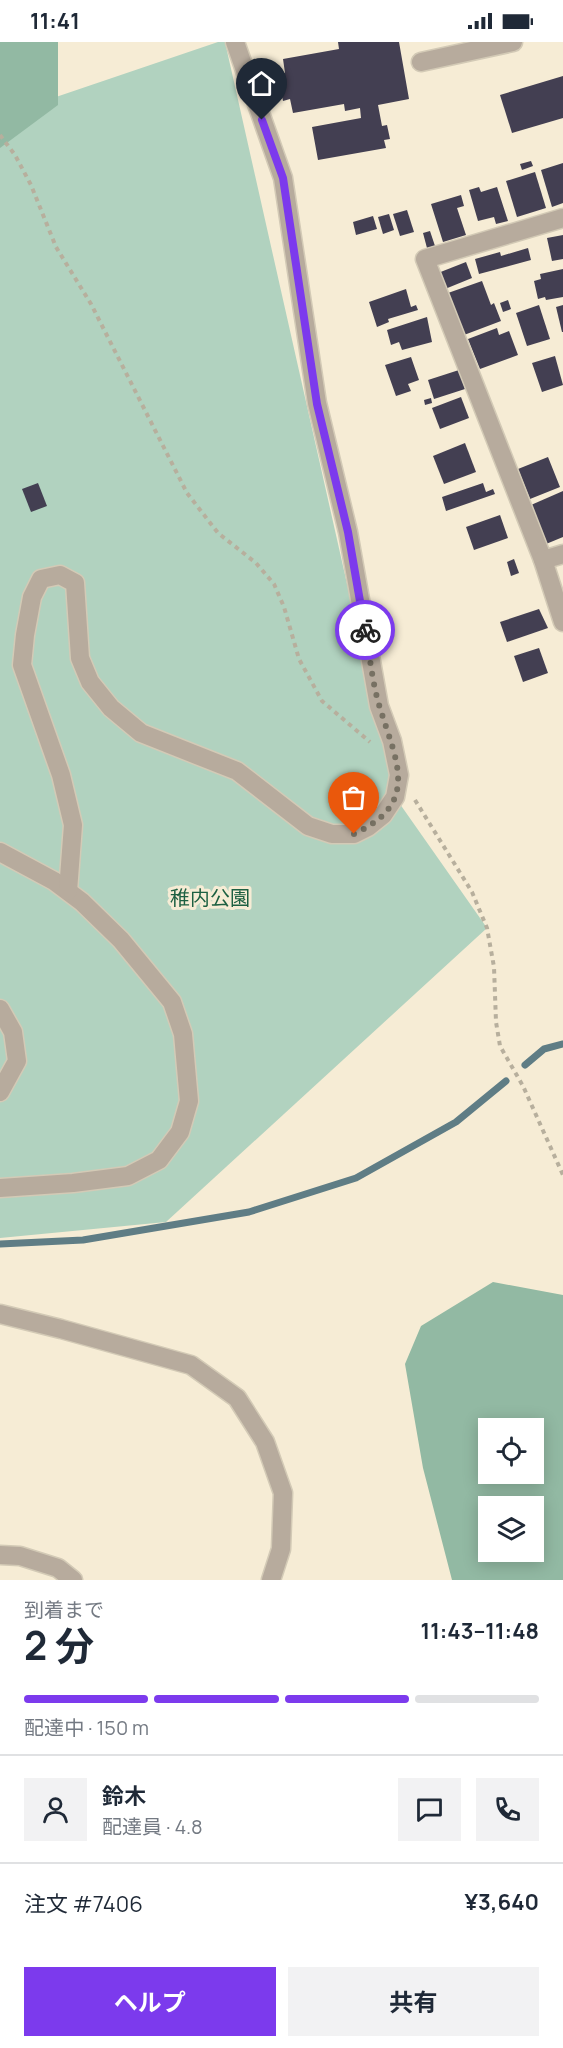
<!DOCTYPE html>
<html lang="ja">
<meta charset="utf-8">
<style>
:root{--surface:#fff;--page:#f2f2f3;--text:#1f2937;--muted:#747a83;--line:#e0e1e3;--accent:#7c3aed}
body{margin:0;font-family:Manrope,"Noto Sans JP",sans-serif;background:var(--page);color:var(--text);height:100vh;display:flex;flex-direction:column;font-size:22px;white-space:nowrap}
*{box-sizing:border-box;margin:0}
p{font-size:20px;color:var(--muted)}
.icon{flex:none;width:33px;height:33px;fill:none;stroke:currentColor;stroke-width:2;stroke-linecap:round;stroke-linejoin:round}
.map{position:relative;height:1538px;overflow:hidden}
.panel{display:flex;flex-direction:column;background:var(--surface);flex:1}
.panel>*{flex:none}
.tools{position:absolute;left:478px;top:1376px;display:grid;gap:12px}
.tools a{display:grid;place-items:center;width:66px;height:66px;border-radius:0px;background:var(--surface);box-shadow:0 3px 15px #0003;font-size:30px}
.pin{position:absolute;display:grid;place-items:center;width:51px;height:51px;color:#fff;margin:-62px -26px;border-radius:50% 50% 50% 0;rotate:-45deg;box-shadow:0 0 6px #0007}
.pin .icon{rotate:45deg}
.courier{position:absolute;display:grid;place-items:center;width:60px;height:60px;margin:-30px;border:4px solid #7c3aed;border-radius:50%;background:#fff;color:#222;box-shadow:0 2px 8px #0007}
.overview em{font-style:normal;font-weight:700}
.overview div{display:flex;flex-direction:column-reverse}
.overview{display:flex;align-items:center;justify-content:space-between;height:102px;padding:0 24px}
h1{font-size:39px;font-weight:700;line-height:45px}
.bar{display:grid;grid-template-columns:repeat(4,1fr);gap:9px 6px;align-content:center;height:72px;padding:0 24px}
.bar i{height:8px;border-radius:4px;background:var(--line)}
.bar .current{background:var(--accent)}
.bar p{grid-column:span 4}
.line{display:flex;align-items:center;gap:15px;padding:0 24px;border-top:2px solid var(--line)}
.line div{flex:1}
.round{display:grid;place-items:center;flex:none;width:63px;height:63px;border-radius:0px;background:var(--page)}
.button{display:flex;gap:12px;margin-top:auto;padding:12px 24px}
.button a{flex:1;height:69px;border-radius:0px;background:var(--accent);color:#fff;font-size:24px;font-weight:700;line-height:69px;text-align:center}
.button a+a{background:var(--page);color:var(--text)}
.status{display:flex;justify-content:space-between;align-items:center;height:42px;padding:0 30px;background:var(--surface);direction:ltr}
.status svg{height:16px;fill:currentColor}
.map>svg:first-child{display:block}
.green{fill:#b1d2bf}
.forest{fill:#92b9a3;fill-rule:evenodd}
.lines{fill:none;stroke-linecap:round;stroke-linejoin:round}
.stream{stroke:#5f7d85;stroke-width:7}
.building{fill:#433f52}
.minor-casing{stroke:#d3cab6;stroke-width:21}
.path{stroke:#b7af9d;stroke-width:4;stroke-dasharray:4.5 4.5;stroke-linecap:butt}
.minor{stroke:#b7ab9d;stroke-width:18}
.done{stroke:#777163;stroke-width:6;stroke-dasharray:0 10.8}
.route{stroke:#7c3aed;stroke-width:8}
.labels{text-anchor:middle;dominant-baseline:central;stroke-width:6;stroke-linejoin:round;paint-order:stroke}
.park-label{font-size:20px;fill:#1d6042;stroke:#f6ecd5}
</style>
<div class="status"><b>11:41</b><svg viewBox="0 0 49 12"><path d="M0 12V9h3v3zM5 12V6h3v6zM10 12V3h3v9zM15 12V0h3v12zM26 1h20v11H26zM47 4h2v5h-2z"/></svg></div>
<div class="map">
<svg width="563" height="1538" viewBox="0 0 563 1538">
<rect width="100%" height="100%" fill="#f6ecd5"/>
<path class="green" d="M218 0H225L395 755 487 886 166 1180 0 1196V74Z"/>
<g class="forest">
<path d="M0 0H58V63L0 106Z"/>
<path d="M493 1240 563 1253V1538H452L423 1426 405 1322 421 1284ZM489 1386H534V1431H489ZM489 1464H534V1509H489Z"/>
</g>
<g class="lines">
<g class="stream">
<path d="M525 1023 544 1007 563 1002"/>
<path d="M0 1202 83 1198 249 1170 356 1136 456 1080 506 1039"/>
</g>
</g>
<g class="building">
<path d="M338 0H399L409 57 378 63 382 84 387 83 390 97 384 98 386 106 318 118 312 85 361 76 360 66 345 69 344 62 293 71 290 57 283 59 278 33 285 31 283 17 339 7Z"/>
<path d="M563 34V76L512 91 500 53Z"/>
<path d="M531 119 533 124 522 128 520 122Z"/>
<path d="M563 121V161L552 165 541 128Z"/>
<path d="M535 130 546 166 517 175 506 139Z"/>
<path d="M479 145 481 150 497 145 508 179 496 182 494 175 478 179 469 148Z"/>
<path d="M461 153 464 164 457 166 466 193 443 200 431 162Z"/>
<path d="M407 168 414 190 400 194 393 172Z"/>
<path d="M389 172 394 188 383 192 378 175Z"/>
<path d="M373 174 377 187 356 193 353 180Z"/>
<path d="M430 189 435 204 427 206 423 191Z"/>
<path d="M563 193V217L552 219 547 196Z"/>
<path d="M528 206 531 218 479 232 475 217 500 210 501 214Z"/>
<path d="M466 220 472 236 445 247 438 231Z"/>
<path d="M563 227V255L546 258 545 255 538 257 534 239 541 237 540 232Z"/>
<path d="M482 239 491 263 494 261 501 279 464 293 448 251Z"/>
<path d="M406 247 411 265 416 263 418 268 388 277 389 280 377 285 369 260Z"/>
<path d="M508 258 511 267 503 270 500 261Z"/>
<path d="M539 263 550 297 527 304 516 271Z"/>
<path d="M563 263V290H562L556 265Z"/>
<path d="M427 275 432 300 402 308 399 300 391 303 387 288Z"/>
<path d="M497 286 499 293 509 289 518 313 480 327 468 297Z"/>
<path d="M555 314 563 343 542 350 532 321Z"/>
<path d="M411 315 419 338 408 342 411 349 396 354 385 323Z"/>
<path d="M459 328 465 347 434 357 428 338Z"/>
<path d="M461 355 469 376 440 387 432 366Z"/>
<path d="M431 356 432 361 425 363 424 358Z"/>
<path d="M465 401 476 430 444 442 433 414Z"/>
<path d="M548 415 560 445 530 457 518 427Z"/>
<path d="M38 441 47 464 31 470 22 447Z"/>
<path d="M483 441 486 450 493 447 495 452 446 469 442 455Z"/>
<path d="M563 449V495L546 502 531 463Z"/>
<path d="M500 473 508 496 474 508 466 485Z"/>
<path d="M514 517 519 531 511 534 507 520Z"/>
<path d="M539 567 548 586 507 600 500 580Z"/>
<path d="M539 606 548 631 523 640 514 614Z"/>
</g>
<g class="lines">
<defs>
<g id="minor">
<path d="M421 20 513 0"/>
<path d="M563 176 425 217 543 518 563 580"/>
<path d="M543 518 563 512"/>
<path d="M0 810 54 839 82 860 121 898 172 960 183 992 189 1059 180 1090 159 1118 128 1134 73 1141 0 1146"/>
<path d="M68 849 73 783 61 733 22 623 25 593 32 555 41 537 60 533 75 541 80 616 90 640 111 666 141 691 237 729 308 784 332 792H354L368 785 383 773 395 755 399 733 392 699 379 664 348 490 317 361 283 136 235 0"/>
<path d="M0 967 13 990 17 1019 0 1050"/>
<path d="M0 1272 61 1287 191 1323 237 1356 265 1400 283 1451 281 1507 271 1538"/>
<path d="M0 1513 20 1514 58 1526 73 1538"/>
</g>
</defs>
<use href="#minor" class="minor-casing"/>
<g class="path">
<path d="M0 93 15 113 31 143 56 205 91 262 187 451 218 491 256 521 274 542 284 565 299 617 322 659 370 700"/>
<path d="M415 758 472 850 487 886 494 925 496 980 500 1004 523 1044 563 1133"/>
</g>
<use href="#minor" class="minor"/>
</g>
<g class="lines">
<path class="done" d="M354 792C421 761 396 719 380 666 372 641 370 613 365 588"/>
<path class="route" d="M262 78 283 136 317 362 348 490 365 588"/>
</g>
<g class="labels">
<g class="park-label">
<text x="210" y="855">稚内公園</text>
</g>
</g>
</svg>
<div class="tools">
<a><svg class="icon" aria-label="locate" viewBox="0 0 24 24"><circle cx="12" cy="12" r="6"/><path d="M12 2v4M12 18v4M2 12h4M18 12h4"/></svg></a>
<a><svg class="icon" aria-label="layers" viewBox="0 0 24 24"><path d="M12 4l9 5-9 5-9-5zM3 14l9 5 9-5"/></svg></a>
</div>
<div class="pin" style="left:354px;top:792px;background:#ea580c"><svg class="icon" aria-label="bag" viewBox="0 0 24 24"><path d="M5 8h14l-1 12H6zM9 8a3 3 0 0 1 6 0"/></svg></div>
<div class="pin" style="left:262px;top:78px;background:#1f2937"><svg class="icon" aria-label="home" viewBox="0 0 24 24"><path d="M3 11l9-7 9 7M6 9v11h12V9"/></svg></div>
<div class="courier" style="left:365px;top:588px"><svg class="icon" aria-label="bike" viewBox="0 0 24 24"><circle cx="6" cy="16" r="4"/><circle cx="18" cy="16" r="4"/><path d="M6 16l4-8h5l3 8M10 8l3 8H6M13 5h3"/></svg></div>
</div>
<section class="panel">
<div class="overview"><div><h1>2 分</h1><p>到着まで</p></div><em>11:43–11:48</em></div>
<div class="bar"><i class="current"></i><i class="current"></i><i class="current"></i><i></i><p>配達中 · 150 m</p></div>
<div class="line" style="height:108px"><a class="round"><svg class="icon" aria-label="person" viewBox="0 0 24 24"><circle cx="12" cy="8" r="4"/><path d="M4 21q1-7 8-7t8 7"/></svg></a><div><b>鈴木</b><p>配達員 · 4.8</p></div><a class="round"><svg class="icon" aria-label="chat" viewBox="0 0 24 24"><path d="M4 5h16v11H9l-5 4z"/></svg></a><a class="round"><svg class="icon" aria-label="phone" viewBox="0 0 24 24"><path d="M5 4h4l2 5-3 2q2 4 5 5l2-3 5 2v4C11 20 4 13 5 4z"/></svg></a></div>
<div class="line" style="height:78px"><div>注文 #7406</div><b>¥3,640</b></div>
<div class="button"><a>ヘルプ</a><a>共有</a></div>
</section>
